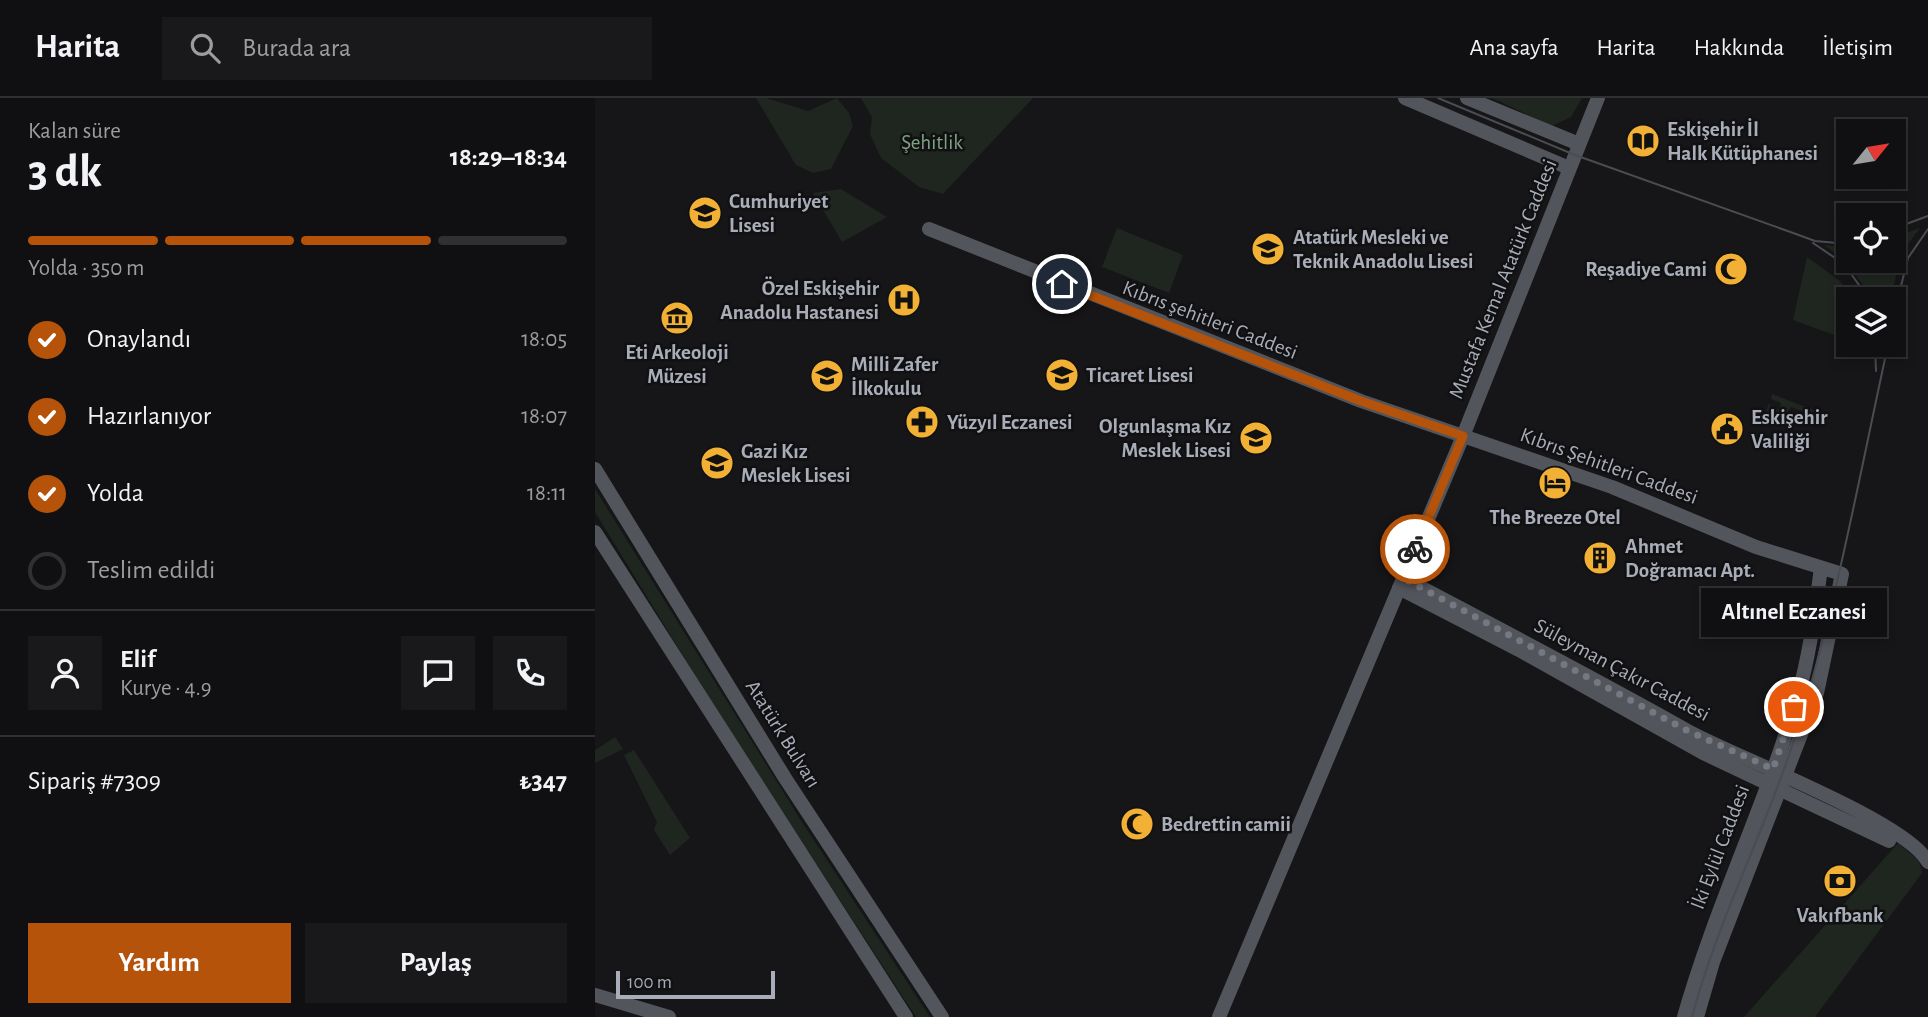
<!DOCTYPE html>
<html lang="tr">
<meta charset="utf-8">
<style>
:root{--surface:#101012;--page:#19191b;--text:#f1f3f6;--muted:#9c9d9f;--line:#303032;--accent:#b45309}
body{margin:0;font-family:"Alegreya Sans",sans-serif;background:var(--page);color:var(--text);height:100vh;display:flex;flex-direction:column;font-size:26px;white-space:nowrap}
*{box-sizing:border-box;margin:0}
p{font-size:23px;color:var(--muted)}
.icon{flex:none;width:38px;height:38px;fill:none;stroke:currentColor;stroke-width:2;stroke-linecap:round;stroke-linejoin:round}
.map{position:relative;flex:1;overflow:hidden}
.sheet{display:flex;flex-direction:column;background:var(--surface);width:595px}
.sheet>*{flex:none}
.needle{width:46px;rotate:60deg}
.controls{position:absolute;left:1241px;top:21px;display:grid;gap:14px}
.controls a{display:grid;place-items:center;width:70px;height:70px;border-radius:0px;background:var(--surface);box-shadow:0 4px 10px #0003,0 0 0 2px var(--line);font-size:35px}
.scale{position:absolute;left:21px;bottom:18px;width:159px;box-sizing:border-box;padding-left:7px;border:4px solid #a8adb8;border-top:0;font-size:19px;line-height:24px;white-space:nowrap;color:#a8adb8;-webkit-text-stroke:5px #111113;paint-order:stroke}
.pin{position:absolute;display:grid;place-items:center;width:60px;height:60px;color:#fff;margin:-30px;border:4px solid #fff;border-radius:50%;box-shadow:0 2px 7px #0007}
.courier{position:absolute;display:grid;place-items:center;width:70px;height:70px;margin:-35px;border:5px solid #b45309;border-radius:50%;background:#fff;color:#222;box-shadow:0 2px 9px #0007}
.bubble{position:absolute;height:49px;border-radius:0px;background:var(--surface);box-shadow:0 4px 10px #0003,0 0 0 2px var(--line);font-size:23px;font-weight:700;line-height:49px;text-align:center}
.headline em{font-style:normal;font-weight:700}
.headline div{display:flex;flex-direction:column-reverse}
.headline{display:flex;align-items:center;justify-content:space-between;height:119px;padding:0 28px}
h1{font-size:46px;font-weight:700;line-height:52px}
.bar{display:grid;grid-template-columns:repeat(4,1fr);gap:10px 7px;align-content:center;height:84px;padding:0 28px}
.bar i{height:9px;border-radius:5px;background:var(--line)}
.bar .current{background:var(--accent)}
.bar p{grid-column:span 4}
.line{display:flex;align-items:center;gap:18px;padding:0 28px;border-top:2px solid var(--line)}
.line div{flex:1}
.round{display:grid;place-items:center;flex:none;width:74px;height:74px;border-radius:0px;background:var(--page)}
ol{padding:0 28px;list-style:none}
li{display:flex;align-items:center;gap:21px;height:77px}
li p{margin-inline-start:auto}
li .icon{padding:7px;border-radius:50%;background:var(--accent);color:#fff;stroke-width:4}
li:last-child{color:var(--muted)}
li i{width:38px;height:38px;border:4px solid var(--line);border-radius:50%}
.primary-button{display:flex;gap:14px;margin-top:auto;padding:14px 28px}
.primary-button a{flex:1;height:80px;border-radius:0px;background:var(--accent);color:#fff;font-size:28px;font-weight:700;line-height:80px;text-align:center}
.primary-button a+a{background:var(--page);color:var(--text)}
header{display:flex;align-items:center;gap:42px;box-sizing:border-box;height:98px;padding:0 35px;background:var(--surface);border-bottom:2px solid var(--line)}
header strong{font-size:33px}
nav{display:flex;gap:38px;margin-inline-start:auto;font-size:24px}
.search{width:490px;height:63px;background:var(--page);display:flex;align-items:center;gap:18px;box-sizing:border-box;padding:0 24px;border-radius:0px;color:var(--muted);font-size:26px}
main{display:flex;flex:1;min-height:0}
.map>svg:first-child{display:block}
.green{fill:#1e261f}
.lines{fill:none;stroke-linecap:round;stroke-linejoin:round}
.major{stroke:#53555c;stroke-width:14}
.tram{stroke:#4a4c52;stroke-width:2}
.done{stroke:#757880;stroke-width:7;stroke-dasharray:0 12.6}
.route{stroke:#b45309;stroke-width:9}
.labels{text-anchor:middle;dominant-baseline:central;stroke-width:5;stroke-linejoin:round;paint-order:stroke}
.poi-label{font-size:21px;font-weight:bold;fill:#a8adb8;stroke:#111113;text-anchor:start}
.park-label{font-size:21px;fill:#7fa381;stroke:#111113}
.street-label{font-size:21px;fill:#a8adb8;stroke:#111113}
</style>
<header>
<strong>Harita</strong>
<div class="search"><svg class="icon" aria-label="search" viewBox="0 0 24 24"><circle cx="10" cy="10" r="6"/><path d="M15 15l6 6"/></svg>Burada ara</div>
<nav><a>Ana sayfa</a><a>Harita</a><a>Hakkında</a><a>İletişim</a></nav>
</header>
<main>
<section class="sheet">
<div class="headline"><div><h1>3 dk</h1><p>Kalan süre</p></div><em>18:29–18:34</em></div>
<div class="bar"><i class="current"></i><i class="current"></i><i class="current"></i><i></i><p>Yolda · 350 m</p></div>
<ol>
<li><svg class="icon" aria-label="check" viewBox="0 0 24 24"><path d="M5 12l5 5 9-10"/></svg>Onaylandı<p>18:05</p></li>
<li><svg class="icon" aria-label="check" viewBox="0 0 24 24"><path d="M5 12l5 5 9-10"/></svg>Hazırlanıyor<p>18:07</p></li>
<li><svg class="icon" aria-label="check" viewBox="0 0 24 24"><path d="M5 12l5 5 9-10"/></svg>Yolda<p>18:11</p></li>
<li><i></i>Teslim edildi</li>
</ol>
<div class="line" style="height:126px"><a class="round"><svg class="icon" aria-label="person" viewBox="0 0 24 24"><circle cx="12" cy="8" r="4"/><path d="M4 21q1-7 8-7t8 7"/></svg></a><div><b>Elif</b><p>Kurye · 4.9</p></div><a class="round"><svg class="icon" aria-label="chat" viewBox="0 0 24 24"><path d="M4 5h16v11H9l-5 4z"/></svg></a><a class="round"><svg class="icon" aria-label="phone" viewBox="0 0 24 24"><path d="M5 4h4l2 5-3 2q2 4 5 5l2-3 5 2v4C11 20 4 13 5 4z"/></svg></a></div>
<div class="line" style="height:91px"><div>Sipariş #7309</div><b>₺347</b></div>
<div class="primary-button"><a>Yardım</a><a>Paylaş</a></div>
</section>
<div class="map">
<svg width="1333" height="919" viewBox="0 0 1333 919">
<rect width="100%" height="100%" fill="#161618"/>
<g class="green">
<path d="M161 0H171L213 13 242 0 254 15 258 28 236 71 218 75 201 67Z"/>
<path d="M266 0H438L348 96 324 89 286 60 275 36 277 19Z"/>
<path d="M897 0H987L976 19 957 28Z"/>
<path d="M246 91 292 119 247 144 218 95Z"/>
<path d="M522 130 588 157 574 195 507 169Z"/>
<path d="M1325 130C1306 152 1301 174 1296 201H1278L1250 162 1229 147 1253 149V163H1298L1299 139Z"/>
<path d="M1212 159 1245 183 1257 201H1253V242L1198 222Z"/>
<path d="M1177 296 1226 315 1225 320 1196 309 1192 316 1202 320 1201 323H1192L1187 327 1172 321 1167 325 1174 305 1176 310 1184 312 1186 305 1176 301Z"/>
<path d="M0 391 207 724 335 919H321L125 618 0 414Z"/>
<path d="M20 639 28 651 0 665V652Z"/>
<path d="M39 652 95 740 75 757 59 732 62 724 29 657Z"/>
<path d="M1303 745 1324 763 1327 775 1220 919H1149Z"/>
</g>
<g class="lines">
<g class="major">
<path d="M810 0 974 70"/>
<path d="M872 0 984 46"/>
<path d="M334 131 766 303 1017 389 1161 449 1247 476 1222 595 1118 864 1102 919"/>
<path d="M0 371 190 680 347 919"/>
<path d="M0 434 311 919"/>
<path d="M808 480C903 530 999 580 1093 633 1140 659 1311 723 1333 764"/>
<path d="M804 490 924 552 1108 655 1294 743"/>
<path d="M0 897 74 919"/>
<path d="M624 919 868 338 1003 0"/>
<path d="M1089 919C1120 809 1171 706 1203 597 1215 556 1220 513 1226 470"/>
</g>
<g class="tram">
<path d="M843 0 980 57 1201 136 1220 143 1253 146"/>
<path d="M1298 131 1333 118"/>
<path d="M1218 145 1249 166 1274 201"/>
<path d="M1298 220 1313 160 1333 131"/>
<path d="M1280 247 1281 273"/>
<path d="M1097 919C1122 824 1168 738 1198 645 1240 516 1264 379 1293 247"/>
</g>
</g>
<g class="lines">
<path class="done" d="M820 451 808 480 1091 632 1178 671 1199 609"/>
<path class="route" d="M467 186 766 303 868 338 820 451"/>
</g>
<defs>
<symbol id="library-disc" viewBox="-11 -11 22 22"><circle r="9.5" fill="#f2b134" stroke="#111113"/><path d="M-6-4Q-3-5.5-.7-3.5V5Q-3 3-6 4ZM6-4Q3-5.5 .7-3.5V5Q3 3 6 4Z" fill="#111"/></symbol>
<symbol id="school-disc" viewBox="-11 -11 22 22"><circle r="9.5" fill="#f2b134" stroke="#111113"/><path d="M0-5L7-2L0 1L-7-2ZM-4 1L0 2.5L4 1V4Q0 6-4 4Z" fill="#111"/></symbol>
<symbol id="mosque-disc" viewBox="-11 -11 22 22"><circle r="9.5" fill="#f2b134" stroke="#111113"/><path d="M3.5-4.9A6 6 0 1 0 3.5 4.9A5 5 0 1 1 3.5-4.9Z" fill="#111"/></symbol>
<symbol id="hospital-disc" viewBox="-11 -11 22 22"><circle r="9.5" fill="#f2b134" stroke="#111113"/><path d="M-5-5h3v3.5h4V-5h3V5h-3V1.5h-4V5h-3Z" fill="#111"/></symbol>
<symbol id="museum-disc" viewBox="-11 -11 22 22"><circle r="9.5" fill="#f2b134" stroke="#111113"/><path d="M0-6L6-3V-2H-6V-3ZM-5-1h2V3h-2ZM-1-1h2V3h-2ZM3-1h2V3H3ZM-6 4H6V6H-6Z" fill="#111"/></symbol>
<symbol id="pharmacy-disc" viewBox="-11 -11 22 22"><circle r="9.5" fill="#f2b134" stroke="#111113"/><path d="M-2-6h4v4h4v4h-4v4h-4v-4h-4v-4h4Z" fill="#111"/></symbol>
<symbol id="civic-disc" viewBox="-11 -11 22 22"><circle r="9.5" fill="#f2b134" stroke="#111113"/><path d="M-.6-6.5H3V-4.5H.6V-3L4-1V1h2V6H-6V1h2V-1L-.6-3ZM-1.2 2.5V6h2.4V2.5Z" fill="#111"/></symbol>
<symbol id="hotel-disc" viewBox="-11 -11 22 22"><circle r="9.5" fill="#f2b134" stroke="#111113"/><path d="M-6-4.5h1.5V1H6V5H4.5V3h-9V5H-6ZM-4 0a1.8 1.8 0 1 1 3.6 0ZM.5 0V-2.5h3Q6-2.5 6 0Z" fill="#111"/></symbol>
<symbol id="building-disc" viewBox="-11 -11 22 22"><circle r="9.5" fill="#f2b134" stroke="#111113"/><path d="M-4-6H4V6H1V3H-1V6H-4ZM-2.5-4.3h1.7v1.8h-1.7ZM.8-4.3h1.7v1.8H.8ZM-2.5-1h1.7V.8h-1.7ZM.8-1h1.7V.8H.8Z" fill="#111"/></symbol>
<symbol id="bank-disc" viewBox="-11 -11 22 22"><circle r="9.5" fill="#f2b134" stroke="#111113"/><path d="M-6-4H6V4H-6ZM0-2.3a2.3 2.3 0 1 0 0 4.6a2.3 2.3 0 1 0 0-4.6Z" fill="#111"/></symbol>
</defs>
<g fill-rule="evenodd">
<use href="#library-disc" x="1029" y="24" width="38" height="38"/>
<use href="#school-disc" x="91" y="96" width="38" height="38"/>
<use href="#school-disc" x="654" y="132" width="38" height="38"/>
<use href="#mosque-disc" x="1117" y="152" width="38" height="38"/>
<use href="#hospital-disc" x="290" y="183" width="38" height="38"/>
<use href="#museum-disc" x="63" y="201" width="38" height="38"/>
<use href="#school-disc" x="448" y="258" width="38" height="38"/>
<use href="#school-disc" x="213" y="259" width="38" height="38"/>
<use href="#pharmacy-disc" x="308" y="305" width="38" height="38"/>
<use href="#civic-disc" x="1113" y="312" width="38" height="38"/>
<use href="#school-disc" x="642" y="321" width="38" height="38"/>
<use href="#school-disc" x="103" y="346" width="38" height="38"/>
<use href="#hotel-disc" x="941" y="366" width="38" height="38"/>
<use href="#building-disc" x="986" y="441" width="38" height="38"/>
<use href="#mosque-disc" x="523" y="707" width="38" height="38"/>
<use href="#bank-disc" x="1226" y="764" width="38" height="38"/>
</g>
<g class="labels">
<g class="poi-label">
<text x="1072" y="31">Eskişehir İl<tspan x="1072" dy="24">Halk Kütüphanesi</tspan></text>
<text x="134" y="103">Cumhuriyet<tspan x="134" dy="24">Lisesi</tspan></text>
<text x="698" y="139">Atatürk Mesleki ve<tspan x="698" dy="24">Teknik Anadolu Lisesi</tspan></text>
<text x="1112" y="171" text-anchor="end">Reşadiye Cami</text>
<text x="284" y="190" text-anchor="end">Özel Eskişehir<tspan x="284" dy="24">Anadolu Hastanesi</tspan></text>
<text x="82" y="254" text-anchor="middle">Eti Arkeoloji<tspan x="82" dy="24">Müzesi</tspan></text>
<text x="256" y="266">Milli Zafer<tspan x="256" dy="24">İlkokulu</tspan></text>
<text x="491" y="277">Ticaret Lisesi</text>
<text x="1156" y="319">Eskişehir<tspan x="1156" dy="24">Valiliği</tspan></text>
<text x="352" y="324">Yüzyıl Eczanesi</text>
<text x="636" y="328" text-anchor="end">Olgunlaşma Kız<tspan x="636" dy="24">Meslek Lisesi</tspan></text>
<text x="146" y="353">Gazi Kız<tspan x="146" dy="24">Meslek Lisesi</tspan></text>
<text x="960" y="419" text-anchor="middle">The Breeze Otel</text>
<text x="1030" y="448">Ahmet<tspan x="1030" dy="24">Doğramacı Apt.</tspan></text>
<text x="566" y="726">Bedrettin camii</text>
<text x="1245" y="817" text-anchor="middle">Vakıfbank</text>
</g>
<g class="park-label">
<text x="337" y="44">Şehitlik</text>
</g>
<g class="street-label">
<text transform="translate(908 181) rotate(-68)">Mustafa Kemal Atatürk Caddesi</text>
<text transform="translate(615 222) rotate(21)">Kıbrıs şehitleri Caddesi</text>
<text transform="translate(1014 368) rotate(20)">Kıbrıs Şehitleri Caddesi</text>
<text transform="translate(1027 572) rotate(28)">Süleyman Çakır Caddesi</text>
<text transform="translate(188 636) rotate(58)">Atatürk Bulvarı</text>
<text transform="translate(1125 749) rotate(-69)">İki Eylül Caddesi</text>
</g>
</g>
</svg>
<div class="controls">
<a><svg class="needle" viewBox="-14 -14 28 28"><path d="M0-13l5 13h-10z" fill="#e53935"/><path d="M0 13l5-13h-10z" fill="#9c9d9f"/></svg></a>
<a><svg class="icon" aria-label="locate" viewBox="0 0 24 24"><circle cx="12" cy="12" r="6"/><path d="M12 2v4M12 18v4M2 12h4M18 12h4"/></svg></a>
<a><svg class="icon" aria-label="layers" viewBox="0 0 24 24"><path d="M12 4l9 5-9 5-9-5zM3 14l9 5 9-5"/></svg></a>
</div>
<div class="scale">100 m</div>
<div class="pin" style="left:1199px;top:609px;background:#ea580c"><svg class="icon" aria-label="bag" viewBox="0 0 24 24"><path d="M5 8h14l-1 12H6zM9 8a3 3 0 0 1 6 0"/></svg></div>
<div class="pin" style="left:467px;top:186px;background:#1f2937"><svg class="icon" aria-label="home" viewBox="0 0 24 24"><path d="M3 11l9-7 9 7M6 9v11h12V9"/></svg></div>
<div class="courier" style="left:820px;top:451px"><svg class="icon" aria-label="bike" viewBox="0 0 24 24"><circle cx="6" cy="16" r="4"/><circle cx="18" cy="16" r="4"/><path d="M6 16l4-8h5l3 8M10 8l3 8H6M13 5h3"/></svg></div>
<div class="bubble" style="left:1106px;top:490px;width:186px">Altınel Eczanesi</div>
</div>
</main>
